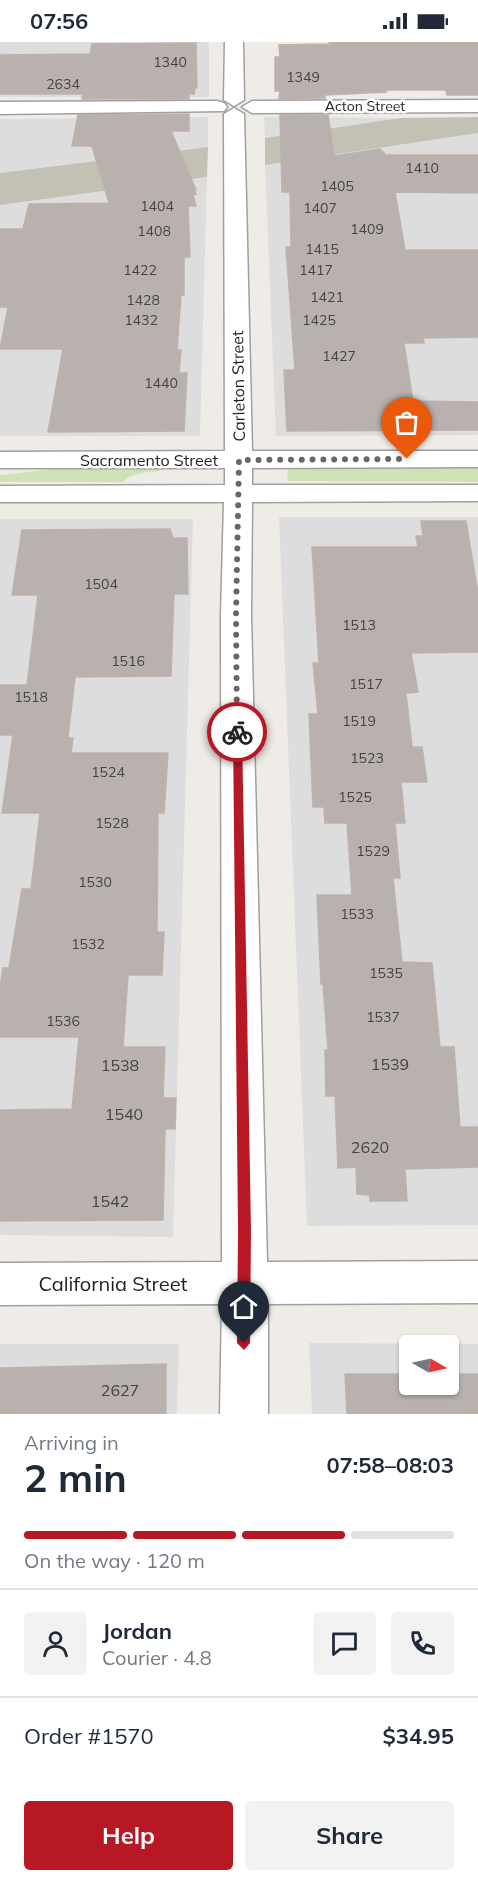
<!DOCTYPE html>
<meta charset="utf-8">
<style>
:root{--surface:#fff;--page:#f2f2f3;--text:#1f2937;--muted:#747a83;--line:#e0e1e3;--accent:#b71824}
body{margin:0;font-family:Mulish,sans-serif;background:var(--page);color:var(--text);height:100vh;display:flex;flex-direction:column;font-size:22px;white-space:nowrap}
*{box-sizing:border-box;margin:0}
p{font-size:20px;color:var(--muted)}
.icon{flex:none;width:33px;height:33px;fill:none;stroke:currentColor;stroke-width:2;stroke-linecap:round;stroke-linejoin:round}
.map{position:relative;height:1372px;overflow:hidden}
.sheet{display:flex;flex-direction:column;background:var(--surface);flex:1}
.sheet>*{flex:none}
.needle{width:39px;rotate:99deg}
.controls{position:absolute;left:399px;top:1293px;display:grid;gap:12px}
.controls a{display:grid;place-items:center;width:60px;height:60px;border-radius:6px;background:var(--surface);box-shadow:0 2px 4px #0004;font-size:30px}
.pin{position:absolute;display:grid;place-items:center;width:51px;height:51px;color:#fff;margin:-62px -26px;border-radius:50% 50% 50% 0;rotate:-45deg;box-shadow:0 0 6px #0007}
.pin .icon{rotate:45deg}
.courier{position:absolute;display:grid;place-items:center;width:60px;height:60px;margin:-30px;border:4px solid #b71824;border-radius:50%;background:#fff;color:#222;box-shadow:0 2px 8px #0007}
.summary em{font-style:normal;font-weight:700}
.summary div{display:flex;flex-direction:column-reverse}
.summary{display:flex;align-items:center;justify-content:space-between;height:102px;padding:0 24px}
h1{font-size:39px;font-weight:700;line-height:45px}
.bar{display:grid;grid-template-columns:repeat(4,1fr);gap:9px 6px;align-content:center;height:72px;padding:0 24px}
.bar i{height:8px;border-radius:4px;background:var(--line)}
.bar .on{background:var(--accent)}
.bar p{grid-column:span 4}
.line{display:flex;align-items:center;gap:15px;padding:0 24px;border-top:2px solid var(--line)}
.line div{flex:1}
.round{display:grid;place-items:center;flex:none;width:63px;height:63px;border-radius:6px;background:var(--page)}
.primary-button{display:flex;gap:12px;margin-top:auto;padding:12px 24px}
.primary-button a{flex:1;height:69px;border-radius:6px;background:var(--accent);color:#fff;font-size:24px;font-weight:700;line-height:69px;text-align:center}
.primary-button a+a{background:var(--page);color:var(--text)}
.status{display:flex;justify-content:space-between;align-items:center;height:42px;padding:0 30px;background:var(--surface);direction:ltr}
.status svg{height:16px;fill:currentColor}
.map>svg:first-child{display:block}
.residential{fill:#ddd;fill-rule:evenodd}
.construction{fill:#c3c1b3}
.grass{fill:#cee3b3}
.building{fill:#b8b1ad;stroke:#bfb2ab;stroke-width:1.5}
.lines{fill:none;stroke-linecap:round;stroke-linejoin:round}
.minor-casing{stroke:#a0a0a0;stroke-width:3}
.minor{fill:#fff;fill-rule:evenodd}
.route{fill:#b71824}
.done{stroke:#686765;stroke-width:6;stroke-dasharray:0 10.8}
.labels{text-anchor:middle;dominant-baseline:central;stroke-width:5;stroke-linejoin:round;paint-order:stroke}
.number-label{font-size:14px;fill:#454442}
.far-street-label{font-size:14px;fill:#1f1f1f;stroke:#fff}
.street-label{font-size:16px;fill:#1f1f1f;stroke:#fff}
.near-number-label{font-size:16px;fill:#454442}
.near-street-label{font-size:20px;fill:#1f1f1f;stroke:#fff}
</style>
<div class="status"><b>07:56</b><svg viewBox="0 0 49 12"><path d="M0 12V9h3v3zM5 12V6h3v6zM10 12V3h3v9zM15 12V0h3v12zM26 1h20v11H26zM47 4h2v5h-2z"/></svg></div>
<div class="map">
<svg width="478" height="1372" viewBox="0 0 478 1372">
<rect width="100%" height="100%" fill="#efece7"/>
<g class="residential">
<rect x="0" y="0" width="209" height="55"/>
<path d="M208 75V105L0 131V77Z"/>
<path d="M264 75 401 76 265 96Z"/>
<path d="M478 91V393L276 394 265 123Z"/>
<path d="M207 135 200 394H0V163Z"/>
<path d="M279 475H478V1183L307 1184Z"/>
<path d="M0 477H193L173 1195 0 1193Z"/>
<path d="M309 1301 478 1302V1372H312ZM410 1304H448V1342H410Z"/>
<path d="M0 1302H179L177 1372H0Z"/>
</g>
<g class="construction">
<path d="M478 75V91L265 123V96L401 76Z"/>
<path d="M208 105 207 135 0 163V131Z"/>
</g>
<g class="grass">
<path d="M305 425H478V440L287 439 288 427Z"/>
<path d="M63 426H168C154 432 133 428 123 440H0V433Z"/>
</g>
<g class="building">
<path d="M329 0H478V53H447L446 48H385L386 50 325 53V56L279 57 280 49H275V15H280L279 3 330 2Z"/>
<path d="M196 1 197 46H195L194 52H189V57H82L83 52H0V13L90 12 92 2Z"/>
<path d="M189 72V89H171L196 148H194L196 152 193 153 196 164H188L190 215H184V253H181L177 308H181L179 331H187L184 389 48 390 63 307H0L8 265H0V187H23L29 162 109 161 92 104H72L78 73Z"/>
<path d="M280 73H328L334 114 380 107 386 113H478V151L395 150 405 208H478V295L423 296 424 301H404L413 359 478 360V388L287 389 284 328H295L286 205H291L290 150H282Z"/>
<path d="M421 479H466L478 551V610L411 611 418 650 406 651 412 705H422L427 740H401L405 781H395L400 836H393L402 920 432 921 440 1005H454L460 1085H478V1125L405 1127 407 1159H370V1153L357 1152 356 1125 338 1126 335 1054H326L325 1008H328L323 942H321L317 853H352L347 781H325L324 765H313L309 672H318L313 621H319L312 505H418L416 494H423Z"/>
<path d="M170 487 173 496H187L188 552H174L171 634 75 635 68 696H73L71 711H168L164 771H158L157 890H164L162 933H128L123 1005H165L163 1056H176L175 1087H165L163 1178 0 1179V1068L72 1067 79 995H0V945L3 926H9L22 847H31L40 771H2L13 693H0V643H27L38 553H12L22 488Z"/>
<path d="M166 1322V1372H0V1326Z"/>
<path d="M345 1332H410V1342H448V1332H478V1372H347Z"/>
</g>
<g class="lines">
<defs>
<g id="minor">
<path d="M225 0H243L244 58 234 64 224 58Z"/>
<path d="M478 58V70L252 71 242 65 252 59Z"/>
<path d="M217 59 224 61 227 65 224 69 0 72V60Z"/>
<path d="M234 66 244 72 252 409H478V425L252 426V443H478V459L252 460 251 574 267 1220 478 1219V1261L268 1262V1372H220L222 1262 0 1263V1221L222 1220 221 574 224 460H0V444L225 443V426H0V410L225 409 224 72Z"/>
</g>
</defs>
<use href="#minor" class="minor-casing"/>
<use href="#minor" class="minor"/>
</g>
<path class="route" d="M237 686 242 690 251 1188 250 1301 244 1308 237 1301 238 1188 233 690Z"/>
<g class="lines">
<path class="done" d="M237 690 236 574 239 418 407 417"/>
</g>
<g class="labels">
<g class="number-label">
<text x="170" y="20">1340</text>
<text x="303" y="35">1349</text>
<text x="63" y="42">2634</text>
<text x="422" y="126">1410</text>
<text x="337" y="144">1405</text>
<text x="157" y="164">1404</text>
<text x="320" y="166">1407</text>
<text x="367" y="187">1409</text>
<text x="154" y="189">1408</text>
<text x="322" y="207">1415</text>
<text x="140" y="228">1422</text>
<text x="316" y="228">1417</text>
<text x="327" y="255">1421</text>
<text x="143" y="258">1428</text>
<text x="141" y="278">1432</text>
<text x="319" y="278">1425</text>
<text x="339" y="314">1427</text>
<text x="161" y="341">1440</text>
<text x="101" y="542">1504</text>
<text x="359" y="583">1513</text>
<text x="128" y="619">1516</text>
<text x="366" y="642">1517</text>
<text x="31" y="655">1518</text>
<text x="359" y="679">1519</text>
<text x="367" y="716">1523</text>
<text x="108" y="730">1524</text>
<text x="355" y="755">1525</text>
<text x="112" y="781">1528</text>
<text x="373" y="809">1529</text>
<text x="95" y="840">1530</text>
<text x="357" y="872">1533</text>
<text x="88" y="902">1532</text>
<text x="386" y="931">1535</text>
<text x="383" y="975">1537</text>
<text x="63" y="979">1536</text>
</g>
<g class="far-street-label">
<text x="365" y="64">Acton Street</text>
</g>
<g class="street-label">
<text transform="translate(238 344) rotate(-91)">Carleton Street</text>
<text x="149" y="418">Sacramento Street</text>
</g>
<g class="near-number-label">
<text x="390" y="1022">1539</text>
<text x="120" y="1023">1538</text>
<text x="124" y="1072">1540</text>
<text x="370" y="1105">2620</text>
<text x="110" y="1159">1542</text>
<text x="120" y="1348">2627</text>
</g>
<g class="near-street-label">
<text x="113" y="1241">California Street</text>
</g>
</g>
</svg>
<div class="controls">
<a><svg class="needle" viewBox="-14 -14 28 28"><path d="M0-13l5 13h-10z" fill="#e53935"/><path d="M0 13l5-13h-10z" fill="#747a83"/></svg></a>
</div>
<div class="pin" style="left:407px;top:417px;background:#ea580c"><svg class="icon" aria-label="bag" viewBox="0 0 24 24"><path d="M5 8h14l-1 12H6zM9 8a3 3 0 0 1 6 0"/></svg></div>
<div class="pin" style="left:244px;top:1301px;background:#1f2937"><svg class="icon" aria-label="home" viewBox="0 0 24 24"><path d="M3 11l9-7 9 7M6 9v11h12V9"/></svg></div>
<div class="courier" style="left:237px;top:690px"><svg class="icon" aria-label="bike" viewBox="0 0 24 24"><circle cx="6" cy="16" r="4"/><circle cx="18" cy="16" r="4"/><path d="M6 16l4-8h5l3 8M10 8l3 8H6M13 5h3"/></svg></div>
</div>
<section class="sheet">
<div class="summary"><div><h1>2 min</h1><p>Arriving in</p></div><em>07:58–08:03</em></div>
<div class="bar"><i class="on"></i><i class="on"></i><i class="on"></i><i></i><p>On the way · 120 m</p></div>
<div class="line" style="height:108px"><a class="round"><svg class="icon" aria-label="person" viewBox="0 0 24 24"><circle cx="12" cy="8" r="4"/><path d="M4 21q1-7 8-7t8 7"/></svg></a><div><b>Jordan</b><p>Courier · 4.8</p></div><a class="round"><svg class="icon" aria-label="chat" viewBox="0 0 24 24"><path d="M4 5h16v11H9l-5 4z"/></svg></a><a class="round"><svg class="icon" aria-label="phone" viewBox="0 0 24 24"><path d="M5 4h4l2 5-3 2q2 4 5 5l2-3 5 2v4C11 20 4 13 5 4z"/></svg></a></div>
<div class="line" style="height:78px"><div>Order #1570</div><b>$34.95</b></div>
<div class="primary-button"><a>Help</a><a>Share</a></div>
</section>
